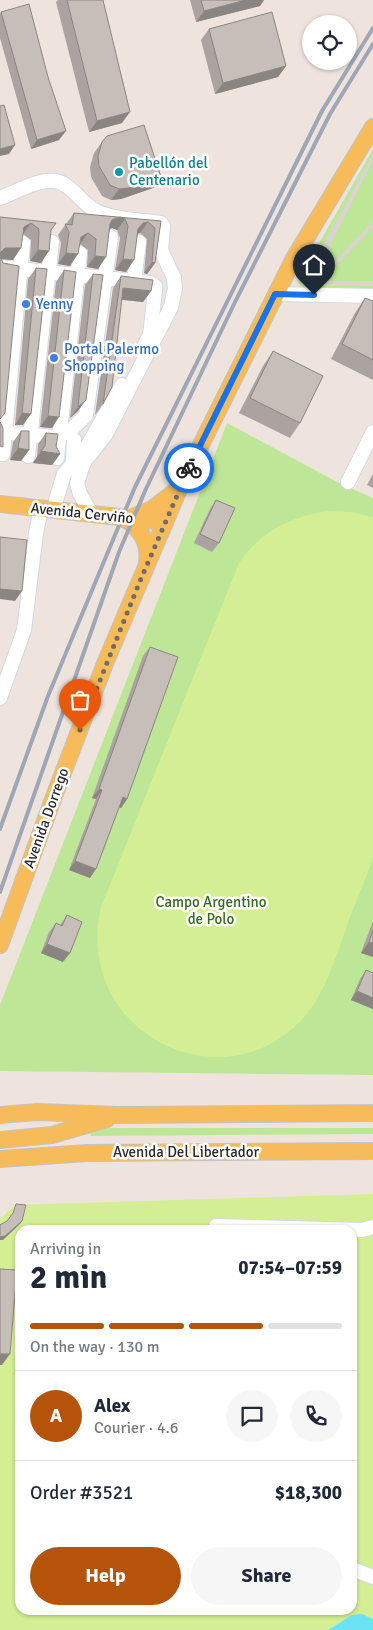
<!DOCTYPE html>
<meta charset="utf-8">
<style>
:root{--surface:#fff;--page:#f6f6f7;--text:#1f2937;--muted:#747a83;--line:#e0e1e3;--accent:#b45309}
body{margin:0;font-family:Signika,sans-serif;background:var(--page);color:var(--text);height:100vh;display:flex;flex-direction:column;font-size:19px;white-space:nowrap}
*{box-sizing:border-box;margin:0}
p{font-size:16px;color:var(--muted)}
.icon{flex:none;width:28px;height:28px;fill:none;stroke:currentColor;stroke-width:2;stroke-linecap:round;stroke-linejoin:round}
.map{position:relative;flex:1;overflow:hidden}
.sheet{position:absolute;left:15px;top:1225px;width:342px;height:390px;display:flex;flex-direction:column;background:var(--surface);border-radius:15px;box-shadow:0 1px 4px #0004}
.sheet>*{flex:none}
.controls{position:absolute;left:302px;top:15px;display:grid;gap:10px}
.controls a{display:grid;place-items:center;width:55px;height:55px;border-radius:50%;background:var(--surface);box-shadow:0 1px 4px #0004;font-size:25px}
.pin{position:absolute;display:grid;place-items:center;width:42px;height:42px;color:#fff;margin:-51px -21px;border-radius:50% 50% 50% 0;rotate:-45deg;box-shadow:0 0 5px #0007}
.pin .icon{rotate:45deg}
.courier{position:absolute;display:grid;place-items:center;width:50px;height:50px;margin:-25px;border:4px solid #1a73e8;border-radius:50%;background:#fff;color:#222;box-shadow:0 1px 6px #0007}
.head em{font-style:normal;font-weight:800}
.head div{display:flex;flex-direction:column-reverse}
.head{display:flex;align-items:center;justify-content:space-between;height:85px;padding:0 15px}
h1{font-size:32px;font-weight:800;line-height:38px}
.bar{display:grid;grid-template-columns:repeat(4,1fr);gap:8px 5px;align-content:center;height:60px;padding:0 15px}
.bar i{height:6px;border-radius:4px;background:var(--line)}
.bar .selected{background:var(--accent)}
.bar p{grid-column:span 4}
.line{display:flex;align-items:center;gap:12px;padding:0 15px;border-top:1px solid var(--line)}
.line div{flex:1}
.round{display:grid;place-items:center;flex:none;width:52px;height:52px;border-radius:26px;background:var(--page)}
.action{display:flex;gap:10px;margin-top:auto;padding:10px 15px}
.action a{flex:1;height:58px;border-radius:30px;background:var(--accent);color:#fff;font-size:20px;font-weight:800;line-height:58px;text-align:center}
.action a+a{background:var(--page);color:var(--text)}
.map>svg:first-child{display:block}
.green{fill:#bde697}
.pitch{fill:#d4ee93;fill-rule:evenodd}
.plaza{fill:#dad4d0}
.water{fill:#6ce3f4}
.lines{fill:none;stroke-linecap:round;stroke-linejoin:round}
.minor-casing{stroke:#d2d8e5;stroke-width:16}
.major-casing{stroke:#c4c4c4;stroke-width:18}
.minor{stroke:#fff;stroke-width:14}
.major{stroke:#f7bb59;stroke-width:16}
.rail{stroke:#9fa6b6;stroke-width:4}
.wall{fill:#aaa39f}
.shaded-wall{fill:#8b8582}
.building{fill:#c6beb9;stroke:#8b8582}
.done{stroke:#6f6c69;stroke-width:5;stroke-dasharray:0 9}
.route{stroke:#1a73e8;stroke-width:6}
.culture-dot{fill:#0f9aa8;stroke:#fff;stroke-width:2}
.shop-dot{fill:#3f7fe0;stroke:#fff;stroke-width:2}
.labels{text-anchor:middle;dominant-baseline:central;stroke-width:5;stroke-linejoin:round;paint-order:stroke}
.culture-label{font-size:15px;fill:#0d838f;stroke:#fff;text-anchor:start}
.shop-label{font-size:15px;fill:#366cbe;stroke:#fff;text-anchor:start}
.street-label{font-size:15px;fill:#2b2b2b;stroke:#fff}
.park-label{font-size:15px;fill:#356c17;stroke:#fff}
</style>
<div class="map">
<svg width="373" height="1630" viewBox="0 0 373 1630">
<rect width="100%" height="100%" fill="#eee4dd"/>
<g class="green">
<path d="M373 149V290L303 289 298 282 299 278Z"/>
<path d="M227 423 341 484 373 498V1075L0 1071V1005Z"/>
<path d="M109 1128H373V1134L91 1136 90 1133Z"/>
</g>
<g class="pitch">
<path d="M328 511 351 512 373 517C373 597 373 678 373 759 373 782 373 804 373 826 373 836 373 847 373 856 369 873 360 890 354 907 341 939 332 978 312 1007 235 1113 71 1037 101 907L239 563C261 531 290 517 328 511Z"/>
<path d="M373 1194V1630H0V1219L15 1205ZM20 1230H352V1610H20Z"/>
</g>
<path class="plaza" d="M373 154V161L316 273 317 274 339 257 373 221V227L343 259 319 279 321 281H373V286H317L315 288 308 286 304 278 305 273H308Z"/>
<path class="water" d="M362 1614 373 1619V1630H328L352 1615Z"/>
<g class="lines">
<defs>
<g id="minor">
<path d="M0 198C16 192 38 179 55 181 71 183 82 204 96 211 115 220 140 220 161 223L163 226 161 250 174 278 175 288 171 307 106 434 84 462 80 473 77 483 80 494 92 515"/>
<path d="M0 267 151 283 155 286V291L150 335 145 344"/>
<path d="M134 281 139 242"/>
<path d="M275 294 373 296"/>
<path d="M0 432 55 437 71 430 86 415 111 237"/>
<path d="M3 454 23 243"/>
<path d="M28 456 52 242"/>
<path d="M57 458 80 253"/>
<path d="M73 461 74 440"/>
<path d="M348 482 373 432"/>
<path d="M53 510 64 474 88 445 122 385"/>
<path d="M0 698 24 630 36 533 41 509"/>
<path d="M216 1226 362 1230 373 1227"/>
<path d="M352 1569 373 1577"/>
</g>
<g id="major">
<path d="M0 504 165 522"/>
<path d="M130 518 152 509 177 490"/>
<path d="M125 519C141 529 149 542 147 561"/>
<path d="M0 945 53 799 106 661 180 487 293 260 373 127"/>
<path d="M0 1115 37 1112 119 1115 373 1113"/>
<path d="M0 1140 52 1135 107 1119"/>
<path d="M0 1159 87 1153 373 1151"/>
</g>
</defs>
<use href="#minor" class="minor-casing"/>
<use href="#major" class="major-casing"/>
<use href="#minor" class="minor"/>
<use href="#major" class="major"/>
<g class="rail">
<path d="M0 829 48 696 135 487 322 111 373 28"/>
<path d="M0 892 119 552 145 491 235 302 330 114 373 44"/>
</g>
</g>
<g class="wall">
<path d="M58 0H103L122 123 89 132 56 2Z"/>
<path d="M190 0H264L260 6 196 22Z"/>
<path d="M1 12 59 140 31 149 0 38V14Z"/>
<path d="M209 29 286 66 278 77 215 94 201 40Z"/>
<path d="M102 142 161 177 153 188 121 199 111 200 102 196 91 177 90 167 94 153Z"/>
<path d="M74 213 161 221 155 263 147 274 144 273 147 239 140 233 138 234 126 272 115 270 120 238 117 230 112 228 110 229 98 269 87 267 88 250 80 244 79 245 70 266 58 264 61 243 58 235Z"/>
<path d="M0 217 56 223 51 230 41 263 30 261 31 240 23 234 22 235 13 260 1 259Z"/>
<path d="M36 268 23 425H15L28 279Z"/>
<path d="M64 270 52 428 40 427 56 282Z"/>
<path d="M93 274 78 411 70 418 85 285Z"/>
<path d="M121 276 151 291 143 302 122 300 103 404 95 415 113 288Z"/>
<path d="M365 298 373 301V380L331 359 355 313Z"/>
<path d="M273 351 300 423 290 438 239 413 263 366Z"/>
<path d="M21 431 29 450 21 461 10 460 13 442Z"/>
<path d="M46 433 56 446 60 454 52 465 33 463 37 457 38 444Z"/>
<path d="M373 474V488L367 485Z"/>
<path d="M216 500 219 543 212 552 194 543 210 509Z"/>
<path d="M150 647 127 799 121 808 119 807 90 878 69 870 96 799 92 798 143 656Z"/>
<path d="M67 915 63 962 41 953 49 932 56 923 60 925Z"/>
<path d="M373 921V957L361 953Z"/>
<path d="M366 970 373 973V1009L351 1000 360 979Z"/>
</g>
<g class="shaded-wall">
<path d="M246 0H264L260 6 196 22 204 11Z"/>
<path d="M286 66 278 77 215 94 223 83Z"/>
<path d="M130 112 122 123 89 132 97 121Z"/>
<path d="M66 131 59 140 31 149 37 140Z"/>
<path d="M15 145 9 154 0 156V149Z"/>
<path d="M161 177 153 188 121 199 111 200 119 189Z"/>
<path d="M120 217 125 219 117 230 112 228 104 231 112 220Z"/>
<path d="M148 222 140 233 135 234 143 223Z"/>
<path d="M31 223 23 234 16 238 24 227Z"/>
<path d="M88 233 80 244 73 248 81 237Z"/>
<path d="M5 248H21L13 260 0 259V253Z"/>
<path d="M38 250 49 251 41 263 30 261Z"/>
<path d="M66 253 78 254 70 266 58 264Z"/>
<path d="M95 256 106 257 98 269 87 267Z"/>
<path d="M123 259 134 260 126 272 115 270Z"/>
<path d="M152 262 155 263 147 274 144 273Z"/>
<path d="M123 288 151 291 143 302 117 299Z"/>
<path d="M86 400 78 411 70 418 78 407Z"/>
<path d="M22 413 31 414 23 425H15Z"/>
<path d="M48 416 59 417 52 428 40 427Z"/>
<path d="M18 448 29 450 21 461 10 460Z"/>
<path d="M41 451 60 454 52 465 33 463Z"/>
<path d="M0 589 22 591 15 601 0 599Z"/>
<path d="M99 789 102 790 96 799 92 798Z"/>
<path d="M123 797 127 799 121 808 116 806Z"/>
<path d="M75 861 96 869 90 878 69 870Z"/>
<path d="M369 942 373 943V957L361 953Z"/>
<path d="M47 944 70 953 63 962 41 953Z"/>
<path d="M357 991 373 998V1009L351 1000Z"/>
<path d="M22 1221 20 1224 3 1240H0V1237Z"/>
<path d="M0 1354H10L2 1365H0Z"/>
</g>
<g class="building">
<path d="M67 0H103L130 112 97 121Z"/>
<path d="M201 0H246L204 11Z"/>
<path d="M29 4 48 77 66 131 37 140 1 12Z"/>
<path d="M272 12 286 66 223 83 209 29Z"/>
<path d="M4 105 15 145 0 149V106Z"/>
<path d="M144 125 161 177 129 188 119 189 110 185 99 166 98 156 102 142 107 136Z"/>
<path d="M74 213 161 221 155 263 152 262 155 228 148 222 143 223 138 229 134 260 123 259 128 226 125 219 120 217 112 220 110 224 106 257 95 256 96 239 88 233 81 237 78 254 66 253 69 232 65 224 72 225Z"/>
<path d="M0 217 56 223 51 230 49 251 38 250 39 229 31 223 24 227 21 248H5L0 253Z"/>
<path d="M0 256 3 263 19 266 5 413 0 419Z"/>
<path d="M36 268 47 269 31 414 22 413Z"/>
<path d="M64 270 76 272 59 417 48 416Z"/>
<path d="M93 274 103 275 86 400 78 407Z"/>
<path d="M121 276 153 280 151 291 123 288 112 387 103 404Z"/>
<path d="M365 298 373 301V360L342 344Z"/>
<path d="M273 351 323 376 300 423 250 398Z"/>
<path d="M0 422 3 428V447L0 446Z"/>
<path d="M21 431H29V450L18 448Z"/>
<path d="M46 433 58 434 56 446 60 454 41 451 45 446Z"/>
<path d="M216 500 235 508 219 543 200 534Z"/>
<path d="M0 537 27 540 22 591 0 589Z"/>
<path d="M150 647 178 657 127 799 123 797 96 869 75 861 102 790 99 789Z"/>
<path d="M67 915 82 922 70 953 47 944 56 923 62 926Z"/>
<path d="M373 930V943L369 942Z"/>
<path d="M366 970 373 973V998L357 991Z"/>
<path d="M16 1204 26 1205 22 1221 5 1236 0 1237V1225L7 1221 13 1213Z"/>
<path d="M0 1269 17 1270 10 1354H0Z"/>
</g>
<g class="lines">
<path class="done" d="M80 730 140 581 189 468"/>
<path class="route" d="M189 468 275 294 314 295"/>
</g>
<circle class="culture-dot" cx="119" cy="172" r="5"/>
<g class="shop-dot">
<circle cx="26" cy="304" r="5"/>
<circle cx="54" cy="358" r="5"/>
</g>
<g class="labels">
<g class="culture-label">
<text x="129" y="163">Pabellón del<tspan x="129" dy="17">Centenario</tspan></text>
</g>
<g class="shop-label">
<text x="36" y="304">Yenny</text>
<text x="64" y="349">Portal Palermo<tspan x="64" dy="17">Shopping</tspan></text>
</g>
<g class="street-label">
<text transform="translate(82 513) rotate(6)">Avenida Cerviño</text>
<text transform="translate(46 818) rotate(-70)">Avenida Dorrego</text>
<text x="186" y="1152">Avenida Del Libertador</text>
</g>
<g class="park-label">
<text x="211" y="902">Campo Argentino<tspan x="211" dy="17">de Polo</tspan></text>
</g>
</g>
</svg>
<div class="controls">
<a><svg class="icon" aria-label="locate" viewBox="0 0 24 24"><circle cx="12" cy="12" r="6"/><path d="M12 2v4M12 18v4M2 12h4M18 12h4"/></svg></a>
</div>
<div class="pin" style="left:80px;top:730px;background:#ea580c"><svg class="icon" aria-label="bag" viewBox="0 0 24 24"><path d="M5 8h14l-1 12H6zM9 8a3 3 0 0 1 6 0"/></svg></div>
<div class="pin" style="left:314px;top:295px;background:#1f2937"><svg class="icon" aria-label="home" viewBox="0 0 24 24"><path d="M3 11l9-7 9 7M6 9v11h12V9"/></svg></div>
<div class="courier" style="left:189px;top:468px"><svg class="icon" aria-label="bike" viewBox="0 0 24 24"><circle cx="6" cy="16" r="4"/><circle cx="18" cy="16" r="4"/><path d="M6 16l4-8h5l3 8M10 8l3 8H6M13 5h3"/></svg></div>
<section class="sheet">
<div class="head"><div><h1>2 min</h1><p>Arriving in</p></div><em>07:54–07:59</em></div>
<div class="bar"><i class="selected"></i><i class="selected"></i><i class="selected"></i><i></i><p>On the way · 130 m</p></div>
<div class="line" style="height:90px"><b class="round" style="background:var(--accent);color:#fff">A</b><div><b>Alex</b><p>Courier · 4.6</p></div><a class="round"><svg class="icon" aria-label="chat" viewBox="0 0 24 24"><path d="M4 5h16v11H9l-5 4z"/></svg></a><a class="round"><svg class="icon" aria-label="phone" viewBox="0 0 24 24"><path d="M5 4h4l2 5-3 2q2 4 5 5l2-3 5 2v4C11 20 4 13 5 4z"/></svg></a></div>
<div class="line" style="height:65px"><div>Order #3521</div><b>$18,300</b></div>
<div class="action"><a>Help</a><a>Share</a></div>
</section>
</div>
